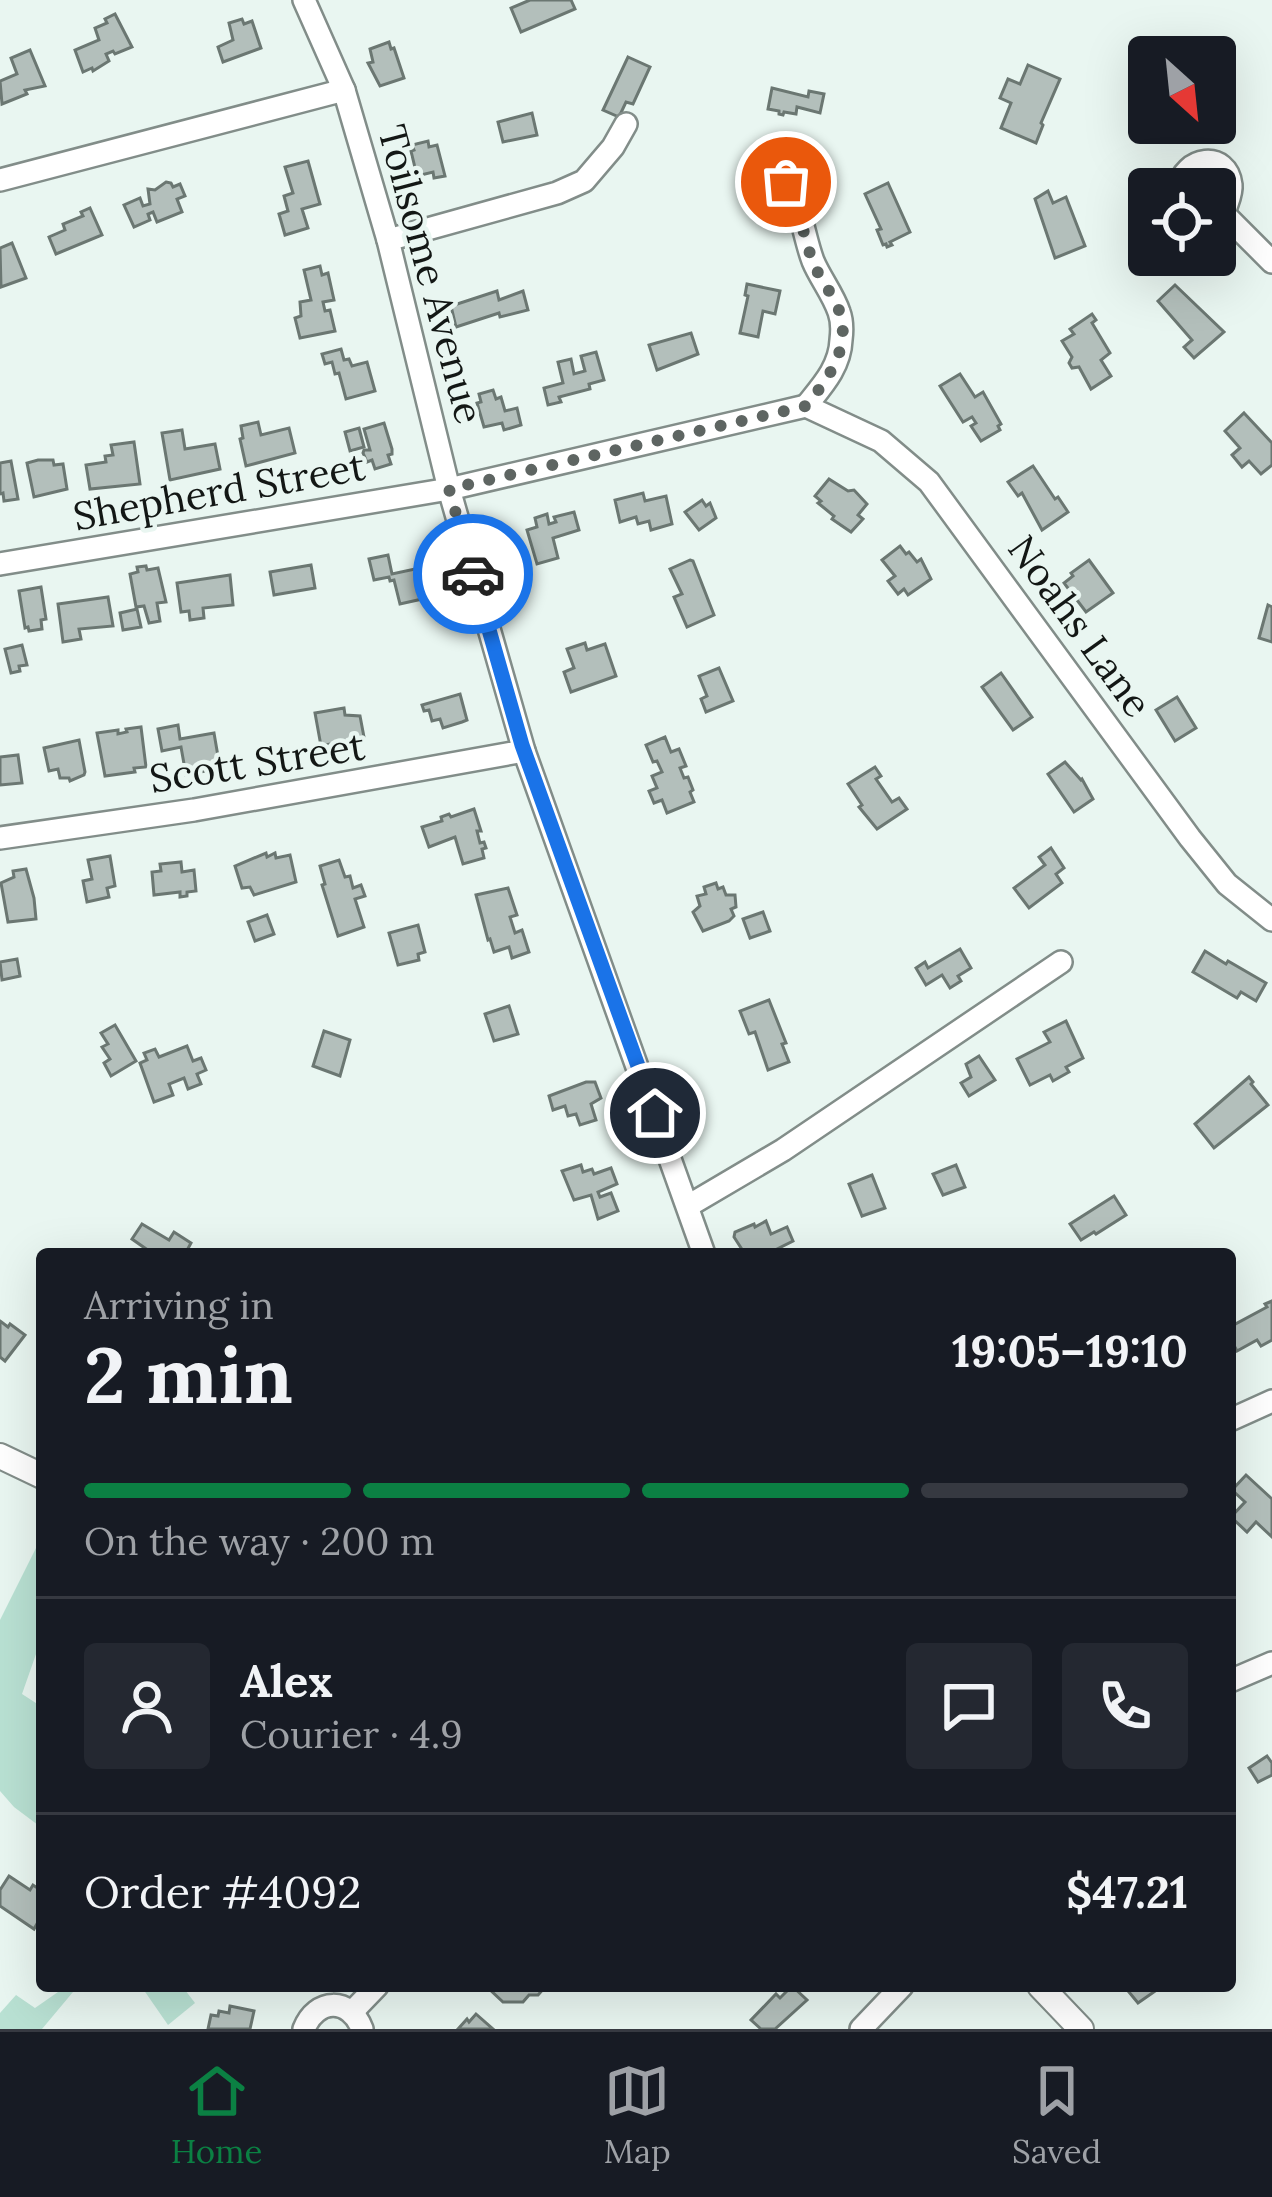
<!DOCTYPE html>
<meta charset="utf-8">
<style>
:root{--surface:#171b24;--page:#242831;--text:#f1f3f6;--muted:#9ea1a6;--line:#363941;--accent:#0b8043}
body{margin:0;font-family:Lora,serif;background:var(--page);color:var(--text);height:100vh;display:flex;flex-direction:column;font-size:45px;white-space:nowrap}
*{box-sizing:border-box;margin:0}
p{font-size:39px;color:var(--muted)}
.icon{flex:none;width:66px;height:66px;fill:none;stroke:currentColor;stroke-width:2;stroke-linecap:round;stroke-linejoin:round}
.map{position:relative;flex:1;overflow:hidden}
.side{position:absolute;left:36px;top:1248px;width:1200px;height:744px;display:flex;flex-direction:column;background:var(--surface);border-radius:12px;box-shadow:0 12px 48px #0002}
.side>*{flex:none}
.needle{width:78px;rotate:153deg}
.fabs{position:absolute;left:1128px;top:36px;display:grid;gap:24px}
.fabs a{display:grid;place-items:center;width:108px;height:108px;border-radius:12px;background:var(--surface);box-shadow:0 12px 48px #0002;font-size:60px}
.pin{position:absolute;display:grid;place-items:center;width:102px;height:102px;color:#fff;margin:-51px;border:6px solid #fff;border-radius:50%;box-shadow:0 3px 12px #0007}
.courier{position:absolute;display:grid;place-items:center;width:120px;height:120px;margin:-60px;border:9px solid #1a73e8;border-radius:50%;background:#fff;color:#222;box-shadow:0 3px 15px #0007}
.head em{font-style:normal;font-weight:800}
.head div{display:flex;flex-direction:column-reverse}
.head{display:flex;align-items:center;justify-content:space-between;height:204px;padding:0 48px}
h1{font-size:78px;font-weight:800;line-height:90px}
.bar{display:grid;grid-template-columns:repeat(4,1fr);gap:18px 12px;align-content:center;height:144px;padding:0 48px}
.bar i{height:15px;border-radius:9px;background:var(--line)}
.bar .active{background:var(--accent)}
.bar p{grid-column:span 4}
.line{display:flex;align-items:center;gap:30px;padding:0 48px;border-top:3px solid var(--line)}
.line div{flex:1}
.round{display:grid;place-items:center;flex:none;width:126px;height:126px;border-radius:12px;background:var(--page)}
.menu{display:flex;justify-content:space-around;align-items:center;height:168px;border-top:3px solid var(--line);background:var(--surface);font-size:33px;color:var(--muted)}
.menu a{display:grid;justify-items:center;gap:6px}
.menu .active{color:var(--accent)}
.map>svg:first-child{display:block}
.green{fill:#b9e1d3}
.building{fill:#b3bfbb;stroke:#6b7772;stroke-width:3}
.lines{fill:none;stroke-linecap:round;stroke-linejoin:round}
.minor-casing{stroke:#828d89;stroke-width:26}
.tertiary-casing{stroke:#828d89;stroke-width:28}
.minor{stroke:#fff;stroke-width:21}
.tertiary{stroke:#fff;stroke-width:24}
.done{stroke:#5e6562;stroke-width:12;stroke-dasharray:0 21.6}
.route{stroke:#1a73e8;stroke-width:15}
.labels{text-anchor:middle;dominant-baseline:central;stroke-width:9;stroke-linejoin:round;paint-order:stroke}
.street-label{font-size:39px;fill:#131715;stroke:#e9f6f1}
</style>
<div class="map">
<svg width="1272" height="2029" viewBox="0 0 1272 2029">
<rect width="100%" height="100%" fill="#e9f6f1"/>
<g class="green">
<path d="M42 1536V1637L22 1694 42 1707V1828L14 1807 0 1791V1620Z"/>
<path d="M62 1986H78L42 2029H0V2013L16 1995 35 2008 58 1992Z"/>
<path d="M141 1986H182L195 2003 168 2025Z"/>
</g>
<g class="building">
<path d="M530 0H571L575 9 521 32 511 8Z"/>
<path d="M115 14 132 47 115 54 113 51 106 54 109 61 93 71 92 68 83 72 75 50 99 40 95 28 107 23 105 19Z"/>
<path d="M242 19 244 24 252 21 261 48 223 62 218 47 233 40 229 23Z"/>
<path d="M389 42 391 49 394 48 404 78 380 86 368 63 373 62 370 49Z"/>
<path d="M30 50 45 86 25 90 27 94 2 104 0 81 17 74 11 58Z"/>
<path d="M628 57 650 67 633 104 626 102 619 117 603 110Z"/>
<path d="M1028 65 1060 79 1041 123 1043 125 1036 143 1001 128 1011 103 1000 98 1008 79 1020 84Z"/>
<path d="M772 88 808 97 809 91 824 94 820 113 797 107 796 114 784 112 783 115 779 114V111L768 109Z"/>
<path d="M532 113 537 135 503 142 498 122Z"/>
<path d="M428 141 429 147 437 145 445 176 434 178 433 172 417 176 411 151 414 150 412 145Z"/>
<path d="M308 161 320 204 302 209 308 228 285 235 279 214 288 211 284 196 293 193 285 167Z"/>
<path d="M166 182 171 183 173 187 180 184 185 196 177 199 182 212 157 222 153 212 148 214 150 220 134 227 124 205 140 198 143 206 150 204 148 189 155 190Z"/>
<path d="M888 183 910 232 890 242 892 245 887 247 886 244 883 245 877 230 881 229 865 194Z"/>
<path d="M1048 191 1053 203 1066 197 1085 246 1055 258 1035 199Z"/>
<path d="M90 208 102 235 56 254 49 237 65 230 63 224 83 216 81 212Z"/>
<path d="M12 243 26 278 1 287 0 248Z"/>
<path d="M320 266 322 275 328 273 334 300 323 302 325 311 330 310 335 331 300 338 295 318 301 316 300 302 311 300 304 270Z"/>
<path d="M747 284 780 291 775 314 763 311 758 337 740 333 748 296 745 295Z"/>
<path d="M1175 285 1224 332 1194 358 1184 347 1192 340 1158 301Z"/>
<path d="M497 291 499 300 523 291 528 310 500 317 499 313 456 327 451 306Z"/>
<path d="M1092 314 1096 320 1092 323 1110 353 1101 360 1111 376 1091 389 1079 367 1072 368 1069 363 1072 357 1062 341 1074 334 1070 329Z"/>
<path d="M691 333 698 354 657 370 649 345Z"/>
<path d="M341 349 344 360 349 359 352 366 367 362 375 391 346 399 339 373 335 374 332 362 325 364 322 354Z"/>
<path d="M596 352 604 380 589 384 590 389 559 397 561 402 548 405 544 388 563 383 558 362 571 359 574 374 585 371 581 356Z"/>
<path d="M960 374 975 397 983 392 1001 424 998 426 1000 430 981 441 971 426 976 423 972 417 963 422 940 386Z"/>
<path d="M493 390 496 399 501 397 505 411 517 408 521 425 504 430 502 423 484 427 477 403 481 402 479 394Z"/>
<path d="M1244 413 1272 443V465L1261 474 1249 461 1242 467 1232 455 1240 448 1225 431Z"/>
<path d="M258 422 261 435 289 428 295 453 246 466 240 439 243 438 241 426Z"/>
<path d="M384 423 392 449V454L388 455 391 464 375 469 372 460 367 462 363 453 364 450H370L364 429Z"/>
<path d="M359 428 364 447 350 451 345 432Z"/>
<path d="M182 430 185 449 215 444 220 469 170 480 162 433Z"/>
<path d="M134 442 140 484 90 489 86 465 106 462 105 456 113 455 111 445Z"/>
<path d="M38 460H53L54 465 63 464 67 489 34 497 27 463Z"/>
<path d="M11 461 18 499 4 501 3 493 0 494V463Z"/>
<path d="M1033 466 1055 499 1058 497 1068 512 1042 530 1022 493 1018 496 1008 482Z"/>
<path d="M829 479 848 491 854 490 867 504 858 515 863 519 851 532 832 519 834 516 818 503 821 501 815 496Z"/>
<path d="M643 493 645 501 666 496 672 524 651 530 649 521 638 524 636 517 620 522 615 500Z"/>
<path d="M702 500 706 506 710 503 716 518 699 530 685 512Z"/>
<path d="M574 512 579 530 553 538 558 558 537 564 527 530 537 527 535 518 547 514 549 524 556 522 554 517Z"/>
<path d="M900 546 906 554 909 552 917 562 921 559 931 579 908 595 904 589 898 594 888 581 895 576 882 560Z"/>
<path d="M388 555 392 574 415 569 422 599 400 604 394 580 390 581 389 577 374 580 369 559Z"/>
<path d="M690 560 693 561 714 615 687 627 674 597 682 594 670 569Z"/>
<path d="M1089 560 1113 593 1086 612 1064 583 1073 576 1071 573Z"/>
<path d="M311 565 315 588 274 595 270 572Z"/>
<path d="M146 566 147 570 158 568 166 602 157 603 160 621 149 623 144 606 136 607 130 574 138 572 137 567Z"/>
<path d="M230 575 233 605 203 608 204 618 190 620 189 611 181 612 177 583Z"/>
<path d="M41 587 46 619 41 620 42 629 29 631 28 627 25 628 19 591Z"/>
<path d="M108 597 113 626 79 629 81 639 63 642 58 604Z"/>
<path d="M1268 605 1272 607V642L1259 638Z"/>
<path d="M137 609 141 627 123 630 120 613Z"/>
<path d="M585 643 587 650 605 644 616 676 571 692 564 672 574 668 567 649Z"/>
<path d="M22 645 27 665 19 666 20 671 11 673 5 649Z"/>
<path d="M719 668 733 701 706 712 701 699 707 696 699 676Z"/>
<path d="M1001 673 1032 717 1013 730 982 687Z"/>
<path d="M460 694 467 720 462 722 443 728 440 719 432 721 429 710 424 711 422 705Z"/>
<path d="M1177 697 1196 728 1175 741 1156 710Z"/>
<path d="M344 708 345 715 360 716 364 737 321 746 315 713Z"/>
<path d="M178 725 180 739 214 733 220 768 186 775 181 747 162 751 158 729Z"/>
<path d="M141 727 146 767 134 768 135 772 105 776 97 733 118 730V734L127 732 126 729Z"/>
<path d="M665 737 671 752 679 749 686 766 680 768 684 778 688 777 693 790 690 792 694 802 667 813 662 800 654 803 649 791 657 788 652 776 662 772 657 761 653 762 646 745Z"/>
<path d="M79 740 85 772 84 775 70 781 69 778H60L58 769 49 771 44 748Z"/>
<path d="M18 755 22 783 0 785V757Z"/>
<path d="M1065 762 1081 780 1082 779 1093 799 1074 812 1048 774Z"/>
<path d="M875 767 881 776 876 779 892 802 899 798 907 809 877 829 859 807 862 805 848 784Z"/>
<path d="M474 809 481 831H477L480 843 484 842 486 848 482 849 484 858 463 864 455 837 429 847 422 827 442 821 441 817 449 814 451 817Z"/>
<path d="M1051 848 1064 868 1056 874 1062 883 1029 908 1014 888 1045 865 1039 857Z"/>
<path d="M266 853 267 857 275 853 276 858 290 855 296 882 254 895 250 887 242 888 235 866Z"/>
<path d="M110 856 115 886 107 888 109 897 87 902 83 881 92 879 88 860Z"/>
<path d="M339 860 345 877 350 876 353 888 361 885 365 896 355 899 364 927 338 936 322 885 325 884 320 866Z"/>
<path d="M181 862 182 872 194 870 196 891 187 892V896L180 897V892L154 895 152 872 161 871 160 864Z"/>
<path d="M26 869 34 898 36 919 8 922 1 883 14 877 13 871Z"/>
<path d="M716 883 718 889 723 887 726 895H735L736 907 731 909 734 916 729 921 703 931 693 912 700 906 697 896 706 894 704 887Z"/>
<path d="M508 888 517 915 510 917 515 933 522 930 529 952 512 958 509 947 494 952 490 939 488 940 476 895Z"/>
<path d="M763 912 770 931 750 938 743 919Z"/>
<path d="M267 915 274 934 255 941 248 922Z"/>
<path d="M418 925 425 952 418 954 419 960 398 965 389 933Z"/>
<path d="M960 949 971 968 958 976 961 981 950 988 942 975 926 985 916 968 925 962 928 968Z"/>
<path d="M1205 951 1226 964 1228 961 1266 983 1256 1001 1241 992 1237 998 1193 972Z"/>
<path d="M17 959 20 976 2 980 0 962Z"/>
<path d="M769 1000 786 1043 782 1044 789 1062 768 1070 755 1032 749 1034 740 1011Z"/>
<path d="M509 1006 518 1034 494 1041 485 1014Z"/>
<path d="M1066 1021 1083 1058 1066 1067 1069 1072 1053 1081 1050 1075 1030 1085 1017 1059 1050 1042 1044 1032Z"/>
<path d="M115 1025 136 1061 111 1076 104 1063 110 1059 102 1047 108 1044 101 1033Z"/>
<path d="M324 1031 350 1040 340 1076 313 1066Z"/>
<path d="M187 1046 193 1061 201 1058 206 1070 197 1074 201 1084 188 1089 184 1078 169 1084 173 1095 154 1102 140 1063 147 1060 144 1053 155 1049 159 1057Z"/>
<path d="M979 1056 995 1080 969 1096 961 1083 971 1077 966 1064Z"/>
<path d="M1249 1077 1253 1082 1251 1084 1268 1105 1214 1148 1195 1124Z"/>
<path d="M586 1082H595L601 1098 591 1104 596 1120 580 1125 576 1114 568 1116 565 1106 553 1110 549 1096Z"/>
<path d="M581 1165 583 1172 592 1169 594 1174 611 1168 617 1184 598 1192 600 1197 611 1193 618 1211 598 1219 591 1195 574 1200 562 1171Z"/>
<path d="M956 1165 965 1187 943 1195 933 1174Z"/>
<path d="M872 1175 885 1208 862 1216 849 1184Z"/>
<path d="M1114 1196 1126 1215 1096 1234 1094 1232 1081 1240 1070 1224Z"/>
<path d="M766 1221 771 1234 787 1227 793 1241 767 1254H745L734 1237 735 1232 754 1224 755 1227Z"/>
<path d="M142 1224 169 1240 174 1232 191 1243 185 1254 166 1252 165 1254H147L149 1251 132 1239Z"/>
<path d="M1272 1301V1340L1261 1346 1257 1340 1237 1351 1230 1338V1327L1267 1307 1265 1304Z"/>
<path d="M0 1321 8 1327 10 1324 25 1335 5 1361 0 1357Z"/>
<path d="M1246 1475 1272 1499V1537L1256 1522 1247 1532 1231 1517 1245 1502 1232 1490Z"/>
<path d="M1267 1756 1272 1763V1775L1258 1782 1249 1768Z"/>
<path d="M9 1876 30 1890 33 1885 42 1891V1925L38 1922 34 1929 0 1906V1890Z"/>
<path d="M486 1986H546L538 1995H529L523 2002H503Z"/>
<path d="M792 1986 807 2000 775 2029H761L751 2020 776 1994 780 1998Z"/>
<path d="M1124 1986H1161V1987L1138 2003Z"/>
<path d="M230 2006 254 2011 250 2029H208L211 2015 218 2016 219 2011 229 2013Z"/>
<path d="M476 2014 493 2029H458L467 2019 469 2022Z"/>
</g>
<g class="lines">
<defs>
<g id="minor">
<path d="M304 0 344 90 388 240 449 489 524 751 704 1254"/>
<path d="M0 180 344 90"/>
<path d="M1178 189C1184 156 1227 150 1231 185 1232 195 1226 204 1224 214"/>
<path d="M799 213 771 216 751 195 750 185 754 180 777 174C801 195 802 232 813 261 820 278 833 294 839 312 842 320 842 332 841 340 840 367 822 386 806 406L881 441 929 482 1190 838 1227 884 1272 920"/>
<path d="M1216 214H1224L1272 262"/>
<path d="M388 240 557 193 584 181 613 147 626 124"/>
<path d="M0 564 449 489 806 406"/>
<path d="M0 838 194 810 524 751"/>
<path d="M688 1206 783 1150 1061 962"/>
<path d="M1230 1420 1272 1401"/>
<path d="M1230 1681 1272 1663"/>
<path d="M352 2012 377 1986"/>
<path d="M304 2029C316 1998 350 1997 362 2029"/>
<path d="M861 2029 902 1986"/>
</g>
<g id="tertiary">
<path d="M0 1456 42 1476"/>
<path d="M1040 1986 1081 2029"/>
</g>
</defs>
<use href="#minor" class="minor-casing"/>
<use href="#tertiary" class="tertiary-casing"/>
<use href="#minor" class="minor"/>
<use href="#tertiary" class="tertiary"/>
</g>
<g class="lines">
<path class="done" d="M473 574 449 489 806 406C827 380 851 349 840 313 834 295 820 280 813 262 803 236 800 207 786 182"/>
<path class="route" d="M473 574 522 745 655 1113"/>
</g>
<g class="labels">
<g class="street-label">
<text transform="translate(431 274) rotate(75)">Toilsome Avenue</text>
<text transform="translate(219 491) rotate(-10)">Shepherd Street</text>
<text transform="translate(1080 626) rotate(54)">Noahs Lane</text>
<text transform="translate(257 762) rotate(-9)">Scott Street</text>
</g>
</g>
</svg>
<div class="fabs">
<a><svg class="needle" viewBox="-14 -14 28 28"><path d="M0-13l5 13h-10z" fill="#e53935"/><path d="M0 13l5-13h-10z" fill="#9ea1a6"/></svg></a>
<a><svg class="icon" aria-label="locate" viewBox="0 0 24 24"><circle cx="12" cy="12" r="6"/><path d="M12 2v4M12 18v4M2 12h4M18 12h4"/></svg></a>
</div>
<div class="pin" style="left:786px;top:182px;background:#ea580c"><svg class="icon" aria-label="bag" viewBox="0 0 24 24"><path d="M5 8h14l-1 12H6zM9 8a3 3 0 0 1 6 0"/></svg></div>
<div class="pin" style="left:655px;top:1113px;background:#1f2937"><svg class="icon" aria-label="home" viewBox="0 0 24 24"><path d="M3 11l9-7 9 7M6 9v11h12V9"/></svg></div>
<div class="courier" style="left:473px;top:574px"><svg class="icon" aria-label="car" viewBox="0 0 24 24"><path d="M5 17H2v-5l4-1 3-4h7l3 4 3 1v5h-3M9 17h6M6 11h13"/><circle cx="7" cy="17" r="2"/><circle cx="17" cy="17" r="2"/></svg></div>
<section class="side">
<div class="head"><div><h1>2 min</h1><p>Arriving in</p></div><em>19:05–19:10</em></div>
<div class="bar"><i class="active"></i><i class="active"></i><i class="active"></i><i></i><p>On the way · 200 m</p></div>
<div class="line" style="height:216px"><a class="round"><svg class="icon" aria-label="person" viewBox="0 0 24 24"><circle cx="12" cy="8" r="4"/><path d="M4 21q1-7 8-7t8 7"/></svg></a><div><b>Alex</b><p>Courier · 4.9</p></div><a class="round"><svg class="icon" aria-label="chat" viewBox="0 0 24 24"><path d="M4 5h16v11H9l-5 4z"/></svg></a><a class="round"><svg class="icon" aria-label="phone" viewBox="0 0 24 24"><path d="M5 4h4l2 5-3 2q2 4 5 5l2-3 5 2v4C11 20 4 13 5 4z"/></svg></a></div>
<div class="line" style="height:156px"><div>Order #4092</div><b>$47.21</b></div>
</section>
</div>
<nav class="menu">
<a class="active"><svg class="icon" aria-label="home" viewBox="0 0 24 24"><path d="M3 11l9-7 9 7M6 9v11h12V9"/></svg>Home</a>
<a><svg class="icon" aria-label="map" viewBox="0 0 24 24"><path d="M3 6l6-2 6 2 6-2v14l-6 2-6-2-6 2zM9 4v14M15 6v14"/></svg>Map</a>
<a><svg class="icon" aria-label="saved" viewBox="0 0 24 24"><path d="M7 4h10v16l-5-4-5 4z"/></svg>Saved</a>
</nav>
